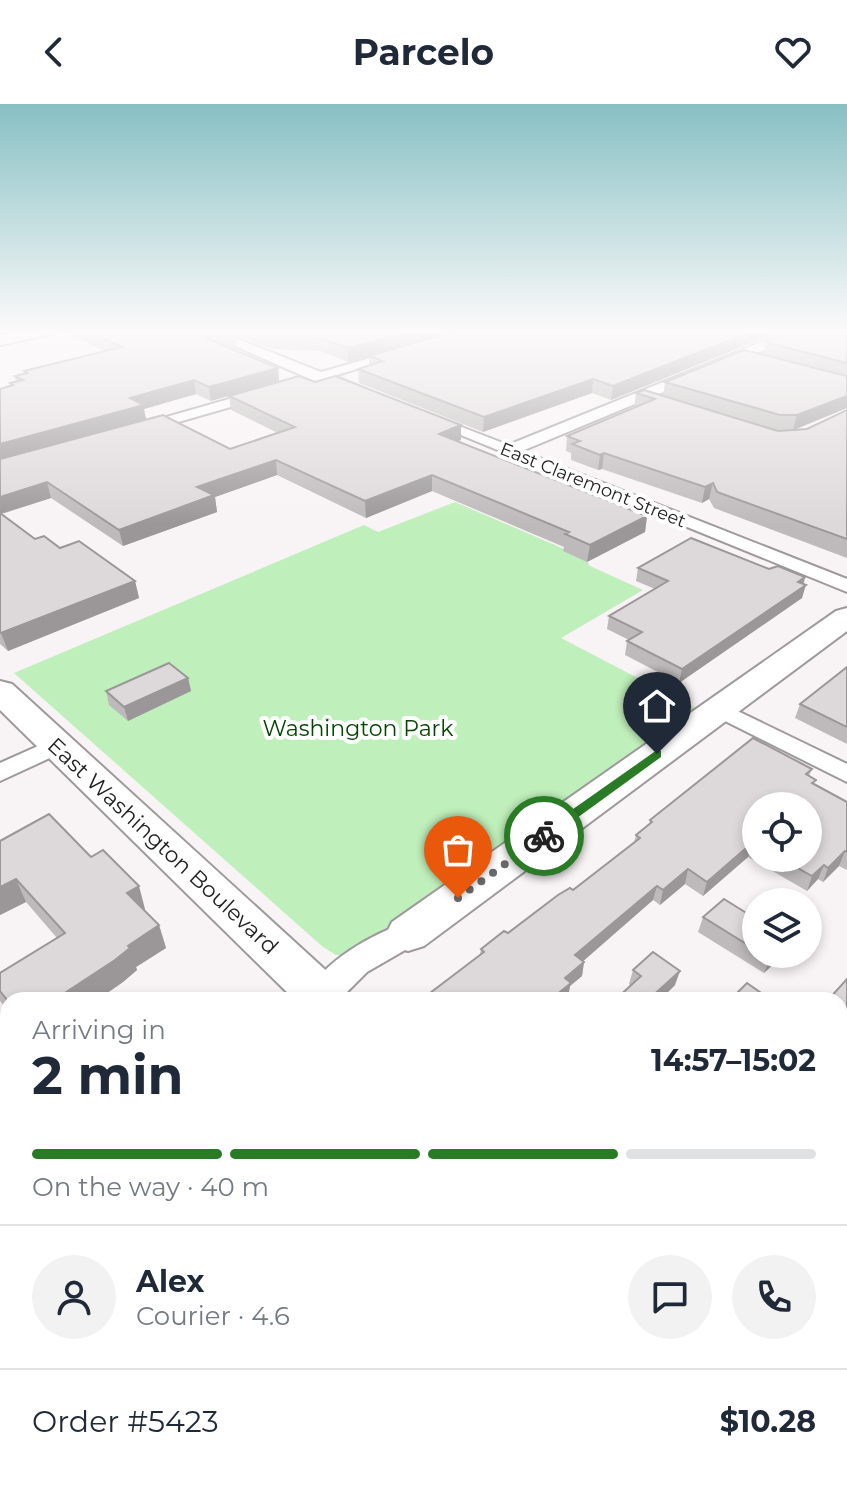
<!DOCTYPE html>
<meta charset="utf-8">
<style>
:root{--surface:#fff;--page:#f2f2f3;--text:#1f2937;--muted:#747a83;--line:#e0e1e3;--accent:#2a7b25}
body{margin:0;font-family:Montserrat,sans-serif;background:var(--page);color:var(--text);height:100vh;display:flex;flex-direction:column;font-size:30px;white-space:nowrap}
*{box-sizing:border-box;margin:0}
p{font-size:26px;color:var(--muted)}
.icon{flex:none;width:44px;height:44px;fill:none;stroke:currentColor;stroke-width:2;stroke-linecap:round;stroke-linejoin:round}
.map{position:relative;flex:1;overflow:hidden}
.sheet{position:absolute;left:0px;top:888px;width:848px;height:498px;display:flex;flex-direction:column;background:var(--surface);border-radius:24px 24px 0 0;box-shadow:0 4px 12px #0003}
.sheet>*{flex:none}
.fabs{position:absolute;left:742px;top:688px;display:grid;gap:16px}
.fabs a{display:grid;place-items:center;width:80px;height:80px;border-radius:50%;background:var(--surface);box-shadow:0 4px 12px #0003;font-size:40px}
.pin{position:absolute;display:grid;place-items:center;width:68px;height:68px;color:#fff;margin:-82px -34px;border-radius:50% 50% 50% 0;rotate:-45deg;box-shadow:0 0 8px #0007}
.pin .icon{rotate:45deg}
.courier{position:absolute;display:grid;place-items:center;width:80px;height:80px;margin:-40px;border:6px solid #2a7b25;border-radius:50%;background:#fff;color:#222;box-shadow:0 2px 10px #0007}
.summary em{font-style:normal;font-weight:700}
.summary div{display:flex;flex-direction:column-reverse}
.summary{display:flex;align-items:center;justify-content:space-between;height:136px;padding:0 32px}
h1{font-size:52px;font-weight:700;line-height:60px}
.bar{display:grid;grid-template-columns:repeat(4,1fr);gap:12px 8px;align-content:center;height:96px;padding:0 32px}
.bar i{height:10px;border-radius:6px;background:var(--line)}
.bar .selected{background:var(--accent)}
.bar p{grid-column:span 4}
.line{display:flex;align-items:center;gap:20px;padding:0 32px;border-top:2px solid var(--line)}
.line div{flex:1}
.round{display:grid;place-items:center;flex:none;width:84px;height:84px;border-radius:42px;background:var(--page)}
header{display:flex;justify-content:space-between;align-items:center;height:104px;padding:0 32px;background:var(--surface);font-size:36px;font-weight:700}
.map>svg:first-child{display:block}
.green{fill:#bfefba}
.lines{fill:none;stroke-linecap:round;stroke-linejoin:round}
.street-casing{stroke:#9e999b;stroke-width:4}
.secondary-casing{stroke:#9e999b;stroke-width:4}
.street{fill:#fff;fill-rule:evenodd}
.secondary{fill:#fff;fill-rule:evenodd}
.wall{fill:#bebabb;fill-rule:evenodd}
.shaded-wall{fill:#9b9799}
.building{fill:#ddd8da;stroke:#9b9799;stroke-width:2}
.route{fill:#2a7b25}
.done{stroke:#6c696a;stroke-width:8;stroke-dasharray:0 14.4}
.labels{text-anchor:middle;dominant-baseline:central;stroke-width:8;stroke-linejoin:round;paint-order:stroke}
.far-street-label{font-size:18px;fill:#201e1f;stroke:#fff}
.park-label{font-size:22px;fill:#054602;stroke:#fff}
.street-label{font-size:22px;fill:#201e1f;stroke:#fff}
</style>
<header><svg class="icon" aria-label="back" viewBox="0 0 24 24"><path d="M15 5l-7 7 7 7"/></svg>Parcelo<svg class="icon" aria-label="heart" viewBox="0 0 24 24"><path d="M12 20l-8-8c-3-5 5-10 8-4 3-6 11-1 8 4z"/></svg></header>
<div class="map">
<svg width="847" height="1385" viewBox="0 0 847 1385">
<rect width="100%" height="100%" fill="#f8f3f5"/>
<path class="green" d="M455 398 585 454 590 462 643 486 561 534 701 607 355 851H336L323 843 14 569 364 421 378 428Z"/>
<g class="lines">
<defs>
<g id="street">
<path d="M199 226H215L321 268 402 245 408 249 334 272 366 285V291L361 292 312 276Z"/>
<path d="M801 226H825L791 235 522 347 847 475V488L424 316 431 312 436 313 508 341 784 229Z"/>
<path d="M264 285 269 286V292L140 329 133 325 135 322Z"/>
<path d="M721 599 847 660V678L713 611 709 606 713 601Z"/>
<path d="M56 634 65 637 68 642 65 647 0 677V659Z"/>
<path d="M408 818 419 822 423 830 419 838 367 868 339 896H308L306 892C323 857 372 830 408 818Z"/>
</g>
<g id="secondary">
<path d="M23 226H55L52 230 0 241V231Z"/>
<path d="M847 504V527L424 842 408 847 392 842 386 830 392 818 836 507Z"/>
<path d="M0 577 12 580 343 882 349 896H295L0 606Z"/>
<path d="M8 1111V1172L0 1175V1115Z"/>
<path d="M840 1348 847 1351V1385H799L796 1378H840Z"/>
</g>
</defs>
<use href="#street" class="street-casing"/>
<use href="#secondary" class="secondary-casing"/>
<use href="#street" class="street"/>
<use href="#secondary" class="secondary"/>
</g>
<g class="wall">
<path d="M69 226H220L236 232 237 245H233L278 264 279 277 211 297 196 290 144 305 146 315 230 345 278 329 231 306 229 292 461 336 458 337 647 412 645 428 587 458 563 447 564 443 432 387 366 414 277 371 215 393 217 408 123 442 51 394 2 410 35 435 60 444 135 477 139 494 8 547 0 540V285L10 282V279L16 278 15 272 25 269 24 267 105 247 71 231Z"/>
<path d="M223 226H791H783L611 296 592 289 483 328 359 279 358 265 369 262V252L407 241 348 258 321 247 272 245Z"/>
<path d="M847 226V304L794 326 807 325 847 306V454L714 404 709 395 702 399 602 365 598 366 571 356V349L566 347 567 332 634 304 636 289 778 327 790 326H776L663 292 665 278 763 251 766 238Z"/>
<path d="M638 464 769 465 805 473 802 494 679 579 625 551 627 537 629 536 607 525 609 512 655 485 636 477Z"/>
<path d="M847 563V640L795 614 800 600Z"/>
<path d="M188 574 191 587 128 617 109 601 106 587Z"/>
<path d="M812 665 809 672 815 681 847 698V766L839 762 823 778 818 775 807 787 748 753 703 792 685 780 660 801 653 796 583 857 584 858 582 872 570 882 568 893 565 896H430V889L480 850 481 845 508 829 573 786 634 739 636 731 649 721 650 716ZM756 702 808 754H756Z"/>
<path d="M0 737 91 753 145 805 144 806 159 821 166 844 136 863 137 866 123 878 97 896H8V907L0 897V869L57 834 26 798 0 811Z"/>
<path d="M703 813 756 815V850H782L781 853 764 869 698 828Z"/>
<path d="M633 866 675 881 660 896H615L631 882 629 880Z"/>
<path d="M847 875V1065L840 1060V896Z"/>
<path d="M840 1065 847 1071V1207L840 1201Z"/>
</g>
<g class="shaded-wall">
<path d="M415 226H461L348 258V244Z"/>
<path d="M755 226H783L611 296 613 282Z"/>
<path d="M278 264 279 277 211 297 209 283Z"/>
<path d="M593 275 592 289 483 328 484 313Z"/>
<path d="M194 276 196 290 144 305 146 315 0 357V340L130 294Z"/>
<path d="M847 292V304L793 326 797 311Z"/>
<path d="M461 321V336L439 345V330Z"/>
<path d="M604 349 602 365 598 366 600 351Z"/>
<path d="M276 356 277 371 215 393 217 408 123 442 119 426 197 383Z"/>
<path d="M432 371V387L366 414 365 397Z"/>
<path d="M47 378 51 394 0 410V393Z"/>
<path d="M713 379 709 395 702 399 705 383Z"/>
<path d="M647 412 645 428 587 458 590 441Z"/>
<path d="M805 473 802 483 806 481 802 494 679 579 682 565Z"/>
<path d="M135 477 139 494 8 547 1 529Z"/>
<path d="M188 574 191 587 128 617 124 603Z"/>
<path d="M753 738 748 753 703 792 707 778Z"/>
<path d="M845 747 839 762 823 778 828 764Z"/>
<path d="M824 761 818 775 807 787 812 772Z"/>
<path d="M688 765 685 780 660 801 663 786Z"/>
<path d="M16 775 26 798 0 811V783Z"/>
<path d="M139 782 145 805 134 812 127 789Z"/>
<path d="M657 782 653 796 573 866 575 851Z"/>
<path d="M159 821 166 844 136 863 137 866 123 878 97 896H54L128 842Z"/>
<path d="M775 850H782L781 853 764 869 770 855Z"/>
<path d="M584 858 582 872 570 882 568 893 565 896H550L565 874Z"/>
<path d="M680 867 675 881 660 896H648Z"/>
<path d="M8 1367V1378H31L24 1385H0V1374Z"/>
<path d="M274 1378H296L289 1385H267Z"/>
<path d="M521 1378H534L528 1385H516Z"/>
</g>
<g class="building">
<path d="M84 226H220L236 232H201L278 264 209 283 194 276 130 294 144 301 0 340V285L13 281 10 279 23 276 15 272 27 269 24 267 122 243Z"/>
<path d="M254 226H415L348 244 321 234 271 232Z"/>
<path d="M458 226H755L613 282 593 275 484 313 358 265 383 257 369 252Z"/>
<path d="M801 226H847V259L766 238Z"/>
<path d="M744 246 847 272V292L797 311H780L665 278Z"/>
<path d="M299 272 315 278 335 272 461 321 439 330 647 412 590 441 565 430 569 428 432 371 365 397 276 356 197 383 214 391 119 426 47 378 0 393V355L163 311 230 345 295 323 229 292Z"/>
<path d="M644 286 778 327 807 325 847 306V435L717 388 713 379 705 383 604 349 600 351 572 340 580 337 567 332 655 295 636 289Z"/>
<path d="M0 409 35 435 44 432 60 444 79 437 135 477 1 529 0 528Z"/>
<path d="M691 434 769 465 778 462 805 473 798 478 806 481 682 565 627 537 642 528 609 512 668 477 638 464Z"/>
<path d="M169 559 188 574 124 603 106 587Z"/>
<path d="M847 563V623L800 600Z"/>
<path d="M753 634 812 665 806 670 816 676 812 679 847 698V748L845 747 828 764 824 761 812 772 780 754H808V702H756V740L753 738 707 778 688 765 663 786 657 782 575 851 584 858 565 874 571 879 550 896H438L430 889 484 848 481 845 504 827 508 829 558 791 570 784 573 786 640 734 636 731 652 718 650 716Z"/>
<path d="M49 710 91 753 103 746 139 782 127 789 159 821 128 842 130 844 115 856 54 896 8 897 0 887V869L65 829 16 775 0 783V737Z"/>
<path d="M724 795 756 815V846L703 813Z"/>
<path d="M653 848 680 867 648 896H615L641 872 633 866Z"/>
<path d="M762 850H775L770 855Z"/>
<path d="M847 875V1022L840 1016V896H828Z"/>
<path d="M747 879 771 896H730Z"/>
<path d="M840 1065 847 1071V1163L840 1157Z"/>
<path d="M8 1232V1367L0 1374V1239Z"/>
<path d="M162 1378H274L267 1385H155Z"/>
<path d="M409 1378H521L516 1385H403Z"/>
<path d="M595 1378H664L670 1385H589Z"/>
</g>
<linearGradient id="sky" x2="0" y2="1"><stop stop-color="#87c0c4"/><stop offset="0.54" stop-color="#fcfafa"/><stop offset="1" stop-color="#fcfafa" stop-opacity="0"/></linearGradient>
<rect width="847" height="420" fill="url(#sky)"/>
<path class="route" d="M657 646 661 647V653L548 735H539V729Z"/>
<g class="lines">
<path class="done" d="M458 794 544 732"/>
</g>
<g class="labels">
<g class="far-street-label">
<text transform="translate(593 381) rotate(22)">East Claremont Street</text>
</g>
<g class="park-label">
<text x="358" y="624">Washington Park</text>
</g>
<g class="street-label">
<text transform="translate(163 742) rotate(43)">East Washington Boulevard</text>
</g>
</g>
</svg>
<div class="fabs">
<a><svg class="icon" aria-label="locate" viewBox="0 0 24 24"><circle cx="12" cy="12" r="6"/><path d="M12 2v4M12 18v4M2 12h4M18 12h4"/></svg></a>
<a><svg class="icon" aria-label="layers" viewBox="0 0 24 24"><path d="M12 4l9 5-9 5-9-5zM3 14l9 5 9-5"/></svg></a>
</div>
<div class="pin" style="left:458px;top:794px;background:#ea580c"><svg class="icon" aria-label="bag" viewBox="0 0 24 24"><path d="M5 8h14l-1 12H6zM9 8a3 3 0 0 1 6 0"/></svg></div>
<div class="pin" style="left:657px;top:650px;background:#1f2937"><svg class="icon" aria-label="home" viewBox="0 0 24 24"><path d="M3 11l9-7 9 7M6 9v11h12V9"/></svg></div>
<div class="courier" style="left:544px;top:732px"><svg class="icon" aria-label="bike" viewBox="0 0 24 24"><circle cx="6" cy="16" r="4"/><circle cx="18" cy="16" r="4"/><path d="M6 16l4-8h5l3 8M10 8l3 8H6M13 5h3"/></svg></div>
<section class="sheet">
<div class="summary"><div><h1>2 min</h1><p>Arriving in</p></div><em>14:57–15:02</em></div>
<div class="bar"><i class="selected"></i><i class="selected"></i><i class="selected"></i><i></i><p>On the way · 40 m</p></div>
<div class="line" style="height:144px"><a class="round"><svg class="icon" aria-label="person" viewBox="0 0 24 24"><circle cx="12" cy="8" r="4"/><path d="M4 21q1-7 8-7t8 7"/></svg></a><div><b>Alex</b><p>Courier · 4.6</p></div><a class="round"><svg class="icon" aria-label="chat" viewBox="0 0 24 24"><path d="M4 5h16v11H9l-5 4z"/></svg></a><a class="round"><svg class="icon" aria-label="phone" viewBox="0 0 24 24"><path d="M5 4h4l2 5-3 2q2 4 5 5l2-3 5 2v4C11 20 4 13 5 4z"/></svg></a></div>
<div class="line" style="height:104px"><div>Order #5423</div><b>$10.28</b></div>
</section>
</div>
